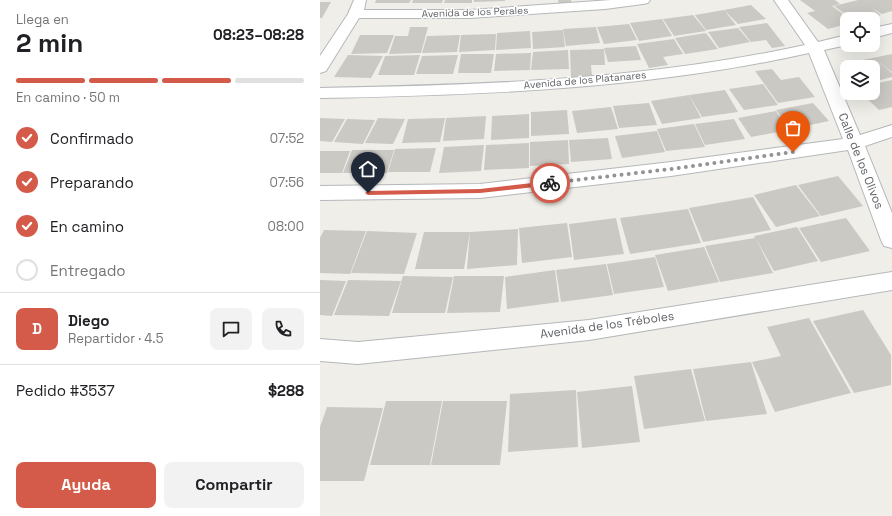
<!DOCTYPE html>
<html lang="es">
<meta charset="utf-8">
<style>
:root{--surface:#fff;--page:#f2f2f2;--text:#202124;--muted:#757577;--line:#e0e0e0;--accent:#d45b49}
body{margin:0;font-family:"Space Grotesk",sans-serif;background:var(--page);color:var(--text);height:100vh;display:flex;flex-direction:column;font-size:15px;white-space:nowrap}
*{box-sizing:border-box;margin:0}
p{font-size:13px;color:var(--muted)}
.icon{flex:none;width:22px;height:22px;fill:none;stroke:currentColor;stroke-width:2;stroke-linecap:round;stroke-linejoin:round}
.map{position:relative;flex:1;overflow:hidden}
.panel{display:flex;flex-direction:column;background:var(--surface);width:320px}
.panel>*{flex:none}
.buttons{position:absolute;left:520px;top:12px;display:grid;gap:8px}
.buttons a{display:grid;place-items:center;width:40px;height:40px;border-radius:8px;background:var(--surface);box-shadow:0 4px 16px #0002;font-size:20px}
.pin{position:absolute;display:grid;place-items:center;width:34px;height:34px;color:#fff;margin:-41px -17px;border-radius:50% 50% 50% 0;rotate:-45deg;box-shadow:0 0 4px #0007}
.pin .icon{rotate:45deg}
.courier{position:absolute;display:grid;place-items:center;width:40px;height:40px;margin:-20px;border:3px solid #d45b49;border-radius:50%;background:#fff;color:#222;box-shadow:0 1px 5px #0007}
.headline em{font-style:normal;font-weight:800}
.headline div{display:flex;flex-direction:column-reverse}
.headline{display:flex;align-items:center;justify-content:space-between;height:68px;padding:0 16px}
h1{font-size:26px;font-weight:800;line-height:30px}
.bar{display:grid;grid-template-columns:repeat(4,1fr);gap:6px 4px;align-content:center;height:48px;padding:0 16px}
.bar i{height:5px;border-radius:3px;background:var(--line)}
.bar .current{background:var(--accent)}
.bar p{grid-column:span 4}
.line{display:flex;align-items:center;gap:10px;padding:0 16px;border-top:1px solid var(--line)}
.line div{flex:1}
.round{display:grid;place-items:center;flex:none;width:42px;height:42px;border-radius:8px;background:var(--page)}
ol{padding:0 16px;list-style:none}
li{display:flex;align-items:center;gap:12px;height:44px}
li p{margin-inline-start:auto}
li .icon{padding:4px;border-radius:50%;background:var(--accent);color:#fff;stroke-width:4}
li:last-child{color:var(--muted)}
li i{width:22px;height:22px;border:2px solid var(--line);border-radius:50%}
.primary-button{display:flex;gap:8px;margin-top:auto;padding:8px 16px}
.primary-button a{flex:1;height:46px;border-radius:8px;background:var(--accent);color:#fff;font-size:16px;font-weight:800;line-height:46px;text-align:center}
.primary-button a+a{background:var(--page);color:var(--text)}
main{display:flex;flex:1;min-height:0}
.map>svg:first-child{display:block}
.building{fill:#cbc9c4}
.lines{fill:none;stroke-linecap:round;stroke-linejoin:round}
.minor-casing{stroke:#b5b7ba;stroke-width:2}
.minor{fill:#fff;fill-rule:evenodd}
.route{fill:#d45b49}
.done{stroke:#919394;stroke-width:4;stroke-dasharray:0 7.2}
.labels{text-anchor:middle;dominant-baseline:central;stroke-width:3;stroke-linejoin:round;paint-order:stroke}
.far-street-label{font-size:10px;fill:#5f6266;stroke:#fff}
.street-label{font-size:12px;fill:#5f6266;stroke:#fff}
</style>
<main>
<section class="panel">
<div class="headline"><div><h1>2 min</h1><p>Llega en</p></div><em>08:23–08:28</em></div>
<div class="bar"><i class="current"></i><i class="current"></i><i class="current"></i><i></i><p>En camino · 50 m</p></div>
<ol>
<li><svg class="icon" aria-label="check" viewBox="0 0 24 24"><path d="M5 12l5 5 9-10"/></svg>Confirmado<p>07:52</p></li>
<li><svg class="icon" aria-label="check" viewBox="0 0 24 24"><path d="M5 12l5 5 9-10"/></svg>Preparando<p>07:56</p></li>
<li><svg class="icon" aria-label="check" viewBox="0 0 24 24"><path d="M5 12l5 5 9-10"/></svg>En camino<p>08:00</p></li>
<li><i></i>Entregado</li>
</ol>
<div class="line" style="height:72px"><b class="round" style="background:var(--accent);color:#fff">D</b><div><b>Diego</b><p>Repartidor · 4.5</p></div><a class="round"><svg class="icon" aria-label="chat" viewBox="0 0 24 24"><path d="M4 5h16v11H9l-5 4z"/></svg></a><a class="round"><svg class="icon" aria-label="phone" viewBox="0 0 24 24"><path d="M5 4h4l2 5-3 2q2 4 5 5l2-3 5 2v4C11 20 4 13 5 4z"/></svg></a></div>
<div class="line" style="height:52px"><div>Pedido #3537</div><b>$288</b></div>
<div class="primary-button"><a>Ayuda</a><a>Compartir</a></div>
</section>
<div class="map">
<svg width="572" height="516" viewBox="0 0 572 516">
<rect width="100%" height="100%" fill="#efeee8"/>
<g class="building">
<path d="M56 0H91L89 3H55Z"/>
<path d="M93 0H123L122 3H92Z"/>
<path d="M125 0H152V3H124Z"/>
<path d="M154 0H185V1L154 2Z"/>
<path d="M238 0H251L252 5 239 6Z"/>
<path d="M480 0H515L520 4 512 6 530 19H527V24L508 29 487 13 495 11Z"/>
<path d="M538 0H572V11L562 14 552 8 561 15 546 19H532L514 6Z"/>
<path d="M0 2H11L2 18H0Z"/>
<path d="M431 5 446 19 418 24 404 10Z"/>
<path d="M404 10 416 25 386 30 375 15Z"/>
<path d="M373 15 386 31 354 36 343 19Z"/>
<path d="M342 19 352 36 319 41 310 23Z"/>
<path d="M447 23 465 46 452 48 446 40 431 42 419 27Z"/>
<path d="M309 24 317 40 284 44 277 27Z"/>
<path d="M90 27H108L101 53 69 54 75 36H88Z"/>
<path d="M276 27 280 43 246 46 243 29Z"/>
<path d="M418 28 430 42 399 48 388 32Z"/>
<path d="M243 30 245 47 213 49 212 32Z"/>
<path d="M210 31 211 48 176 50 177 33Z"/>
<path d="M386 33 398 49 365 54 355 38Z"/>
<path d="M176 34 175 50 139 52 141 35Z"/>
<path d="M40 35H74L67 53 31 54Z"/>
<path d="M140 35 137 52 102 53 107 36Z"/>
<path d="M354 39 363 54 343 57 348 65 329 68 317 44Z"/>
<path d="M316 46 321 60 288 62 284 48Z"/>
<path d="M284 49 285 65H271L272 76 251 77 250 50Z"/>
<path d="M248 50 249 69 211 70 213 52Z"/>
<path d="M211 53 210 70 174 71 176 54Z"/>
<path d="M141 54H174L171 73H138Z"/>
<path d="M572 54V72L559 62 572 73V77L553 82V67H527L523 64Z"/>
<path d="M28 55 63 56 51 78 14 77Z"/>
<path d="M100 55 94 75H58L65 56Z"/>
<path d="M138 55 133 74H96L102 56Z"/>
<path d="M452 69 461 80 479 77 495 97 458 103 435 71Z"/>
<path d="M572 80V107L559 110 541 93H553V84Z"/>
<path d="M443 84 458 105 424 110 409 89Z"/>
<path d="M405 90 418 112 382 117 369 95Z"/>
<path d="M369 95 381 118 342 124 331 101Z"/>
<path d="M329 103 337 125 299 128 293 106Z"/>
<path d="M493 103 509 121 471 129 456 110Z"/>
<path d="M291 107 298 129 257 133 252 111Z"/>
<path d="M247 110 249 134 211 136V112Z"/>
<path d="M456 111 469 130 431 137 418 118Z"/>
<path d="M209 114V138L171 140 172 116Z"/>
<path d="M166 116 164 139 123 141 126 118Z"/>
<path d="M0 118 25 119 12 142 0 141Z"/>
<path d="M58 118 85 119 73 144 45 143Z"/>
<path d="M125 118 120 142 82 143 88 119Z"/>
<path d="M27 119 55 120 43 144 14 142Z"/>
<path d="M414 119 425 139 385 145 375 124Z"/>
<path d="M374 124 385 147 346 151 337 129Z"/>
<path d="M337 131 345 152 302 158 295 136Z"/>
<path d="M288 138 292 159 251 162 249 140Z"/>
<path d="M248 140 249 164 210 166V142Z"/>
<path d="M209 143V168L164 170 166 145Z"/>
<path d="M164 145 161 171 119 173 124 147Z"/>
<path d="M116 148 110 172H68L75 149Z"/>
<path d="M32 150H74L67 173H23Z"/>
<path d="M0 151H30L22 173H0Z"/>
<path d="M518 176 543 206 501 216 478 185Z"/>
<path d="M476 185 500 216 456 227 434 195Z"/>
<path d="M433 197 451 230 383 242 369 208Z"/>
<path d="M368 209 381 243 310 254 300 218Z"/>
<path d="M296 218 304 254 254 260 249 224Z"/>
<path d="M526 218 550 251 501 262 479 228Z"/>
<path d="M247 223 252 257 202 263 199 228Z"/>
<path d="M477 227 498 261 454 271 436 239 453 273 400 282 385 246 435 238 434 236Z"/>
<path d="M198 229 197 265 147 269 150 232Z"/>
<path d="M4 230 46 231 30 274 0 273V238Z"/>
<path d="M47 231 97 233 84 274 31 273Z"/>
<path d="M104 232H150L144 269H95Z"/>
<path d="M384 247 399 282 348 291 335 255Z"/>
<path d="M335 257 344 287 294 294 287 264Z"/>
<path d="M286 264 293 295 241 302 236 270Z"/>
<path d="M235 270 239 302 187 309 185 277Z"/>
<path d="M83 276 133 277 125 313H72Z"/>
<path d="M134 276H184L180 312 127 313Z"/>
<path d="M0 280 26 281 12 316 0 315Z"/>
<path d="M28 280 81 281 69 316 14 315Z"/>
<path d="M543 310 571 355V385L534 393 493 321Z"/>
<path d="M489 318 531 393 455 412 432 362 461 356 447 327Z"/>
<path d="M431 362 447 414 386 421 373 369Z"/>
<path d="M371 369 385 421 324 429 314 376Z"/>
<path d="M312 386 320 442 262 448 257 392Z"/>
<path d="M256 390 258 447 188 452 190 394Z"/>
<path d="M66 401H122L110 465H50Z"/>
<path d="M123 401H187L180 465H111Z"/>
<path d="M7 407 63 408 44 481H0V427Z"/>
</g>
<g class="lines">
<defs>
<g id="minor">
<path d="M34 0H46L44 10H150L291 0H330L328 3 323 4 285 9 150 18H39L6 71 0 73V56L28 14Z"/>
<path d="M454 0H468L498 42 527 35V45L504 50 540 135 572 125V137L545 146 572 213V248L564 246 561 240 528 150 351 176 160 198 0 200V186L160 184 351 162 523 139 489 53C329 89 164 95 0 98V88C162 85 326 80 485 45Z"/>
<path d="M572 24V33L553 38V28Z"/>
<path d="M572 272V290L269 340 38 364 0 361V339L38 342 269 320Z"/>
</g>
</defs>
<use href="#minor" class="minor-casing"/>
<use href="#minor" class="minor"/>
</g>
<path class="route" d="M230 181 232 182V185L160 193 48 195 45 193 48 191 160 189Z"/>
<g class="lines">
<path class="done" d="M230 183 351 169 473 152"/>
</g>
<g class="labels">
<g class="far-street-label">
<text transform="translate(155 12) rotate(-2)">Avenida de los Perales</text>
<text transform="translate(265 80) rotate(-5)">Avenida de los Platanares</text>
</g>
<g class="street-label">
<text transform="translate(541 161) rotate(68)">Calle de los Olivos</text>
<text transform="translate(287 325) rotate(-8)">Avenida de los Tréboles</text>
</g>
</g>
</svg>
<div class="buttons">
<a><svg class="icon" aria-label="locate" viewBox="0 0 24 24"><circle cx="12" cy="12" r="6"/><path d="M12 2v4M12 18v4M2 12h4M18 12h4"/></svg></a>
<a><svg class="icon" aria-label="layers" viewBox="0 0 24 24"><path d="M12 4l9 5-9 5-9-5zM3 14l9 5 9-5"/></svg></a>
</div>
<div class="pin" style="left:473px;top:152px;background:#ea580c"><svg class="icon" aria-label="bag" viewBox="0 0 24 24"><path d="M5 8h14l-1 12H6zM9 8a3 3 0 0 1 6 0"/></svg></div>
<div class="pin" style="left:48px;top:193px;background:#1f2937"><svg class="icon" aria-label="home" viewBox="0 0 24 24"><path d="M3 11l9-7 9 7M6 9v11h12V9"/></svg></div>
<div class="courier" style="left:230px;top:183px"><svg class="icon" aria-label="bike" viewBox="0 0 24 24"><circle cx="6" cy="16" r="4"/><circle cx="18" cy="16" r="4"/><path d="M6 16l4-8h5l3 8M10 8l3 8H6M13 5h3"/></svg></div>
</div>
</main>
